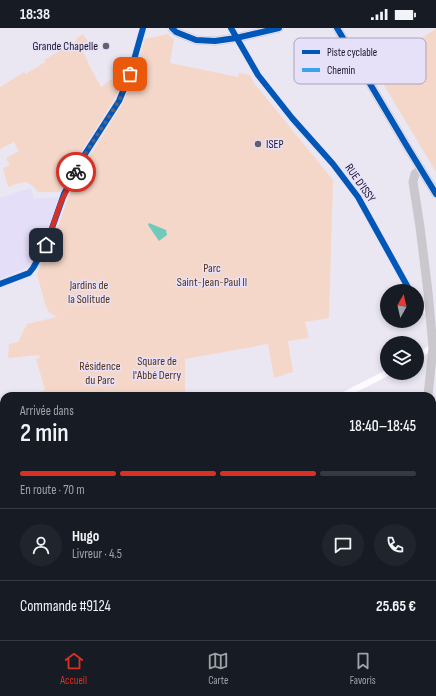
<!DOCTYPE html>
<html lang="fr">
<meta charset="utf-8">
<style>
:root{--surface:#171b24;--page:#20242c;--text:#f1f3f6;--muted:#9ea1a6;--line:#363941;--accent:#d93025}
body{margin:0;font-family:"Sofia Sans Condensed",sans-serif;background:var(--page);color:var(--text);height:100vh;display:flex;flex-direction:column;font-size:15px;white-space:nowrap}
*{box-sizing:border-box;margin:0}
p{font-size:13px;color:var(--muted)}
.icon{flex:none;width:22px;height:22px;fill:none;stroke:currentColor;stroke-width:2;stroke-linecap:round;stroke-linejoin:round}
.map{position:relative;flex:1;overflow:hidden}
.panel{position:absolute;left:0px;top:364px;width:436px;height:248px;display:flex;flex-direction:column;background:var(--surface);border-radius:12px 12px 0 0;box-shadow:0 2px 6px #0003}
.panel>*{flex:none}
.needle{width:26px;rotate:8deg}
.controls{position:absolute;left:380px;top:256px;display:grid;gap:8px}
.controls a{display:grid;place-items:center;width:44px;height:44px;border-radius:50%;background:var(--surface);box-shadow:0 2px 6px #0003;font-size:20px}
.pin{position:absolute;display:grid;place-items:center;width:34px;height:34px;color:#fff;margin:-17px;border-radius:8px;box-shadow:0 2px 6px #0006}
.courier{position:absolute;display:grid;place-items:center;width:40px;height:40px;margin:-20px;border:3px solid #d93025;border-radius:50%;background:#fff;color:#222;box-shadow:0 1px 5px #0007}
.headline em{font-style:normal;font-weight:600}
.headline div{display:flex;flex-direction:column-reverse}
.headline{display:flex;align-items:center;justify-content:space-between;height:68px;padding:0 20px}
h1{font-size:26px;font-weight:600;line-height:30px}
.bar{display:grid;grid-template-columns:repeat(4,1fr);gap:6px 4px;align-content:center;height:48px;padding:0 20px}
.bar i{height:5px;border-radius:3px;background:var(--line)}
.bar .on{background:var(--accent)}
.bar p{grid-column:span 4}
.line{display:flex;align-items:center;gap:10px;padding:0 20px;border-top:1px solid var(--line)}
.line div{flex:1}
.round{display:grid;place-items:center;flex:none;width:42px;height:42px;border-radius:21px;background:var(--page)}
.status{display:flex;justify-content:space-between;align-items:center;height:28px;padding:0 20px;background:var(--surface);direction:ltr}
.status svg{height:11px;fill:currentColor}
.tabs{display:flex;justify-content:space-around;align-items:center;height:56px;border-top:1px solid var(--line);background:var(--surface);font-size:11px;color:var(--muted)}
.tabs a{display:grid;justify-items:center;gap:2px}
.tabs .on{color:var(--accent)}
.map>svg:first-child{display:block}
.built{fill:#e4def9}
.green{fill:#f5d7c9}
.water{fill:#6fcaba}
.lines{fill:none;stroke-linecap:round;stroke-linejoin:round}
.street{stroke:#fcfbfd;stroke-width:6}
.secondary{stroke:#cac7cd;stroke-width:9}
.quiet{stroke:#3da2eb;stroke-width:5;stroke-dasharray:10 5;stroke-linecap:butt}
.cycleway-casing{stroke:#e6e1f9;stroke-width:8}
.cycleway{stroke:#0057b8;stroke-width:6}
.done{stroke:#635e70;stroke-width:4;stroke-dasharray:0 7.2}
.route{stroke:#d93025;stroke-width:5}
.poi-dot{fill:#635e70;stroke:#e6e1f9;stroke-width:1.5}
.labels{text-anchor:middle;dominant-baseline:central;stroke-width:3;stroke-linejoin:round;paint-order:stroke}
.poi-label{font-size:12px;fill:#1b152a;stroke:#e6e1f9;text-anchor:end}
.street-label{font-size:12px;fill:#1b152a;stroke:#e6e1f9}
.park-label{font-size:12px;fill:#573011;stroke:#e6e1f9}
.key{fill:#e6e1f9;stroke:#a9a4bb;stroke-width:1}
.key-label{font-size:11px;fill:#1b152a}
</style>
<div class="status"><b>18:38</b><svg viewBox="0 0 49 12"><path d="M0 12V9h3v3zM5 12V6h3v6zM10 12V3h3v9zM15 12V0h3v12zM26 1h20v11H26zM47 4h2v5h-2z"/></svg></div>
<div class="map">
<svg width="436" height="612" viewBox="0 0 436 612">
<rect width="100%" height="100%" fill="#eae7f3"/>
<path class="built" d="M31 160 34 171 58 169 46 207 37 226 30 238 0 251V170Z"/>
<g class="green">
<path d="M436 1V144L381 52 410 36 413 15Z"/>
<path d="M83 6 88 13 81 19 89 37 101 59 113 50 111 39 125 45 114 72 76 132 60 164H38C26 150 24 154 8 159L3 140 10 137 6 130 19 123 14 114 0 121V59L24 44 26 46 45 34 44 32 76 13V11Z"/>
<path d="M167 6 174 11 170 35 238 49 239 45 250 47 254 55 333 152 329 290 305 294 309 310 288 313 293 344 274 350 268 316 185 331V363L192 366V368H24L45 362 36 331 40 330 39 327 8 330 9 316 18 314 27 296 57 289 49 284 47 279H46L37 246 56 204 69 167 90 128 123 75 134 48 145 11Z"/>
</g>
<path class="water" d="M149 195 166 202 167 207 159 213 148 197Z"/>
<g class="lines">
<g class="street">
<path d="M231 0 258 47 292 90 333 136 358 169 410 263"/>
<path d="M0 256 29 245 33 240 46 217 64 166 85 126 119 73 130 46 143 0"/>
<path d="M417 273 430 287"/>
<path d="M417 328 433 319 435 320"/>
<path d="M342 368 387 345"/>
<path d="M432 396 436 387"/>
<path d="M0 424 4 425"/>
<path d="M0 535 4 541"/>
<path d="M0 576 4 574"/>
<path d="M42 608 43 612"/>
<path d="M403 608 406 612"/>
<path d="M62 612 79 608"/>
</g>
<g class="secondary">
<path d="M172 0 176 4 196 12 215 13 236 10 279 0"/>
<path d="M337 0 408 120 436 166"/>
<path d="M421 141 415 146 413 154 420 199 428 264 433 319 428 368"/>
<path d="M269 612 274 608"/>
</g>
<g class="quiet">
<path d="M0 576 4 574"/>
<path d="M62 612 79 608"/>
</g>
<defs>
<g id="cycleway">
<path d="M172 0 176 4 196 12 215 13 236 10 279 0"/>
<path d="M231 0 258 47 292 90 333 136 358 169 410 263"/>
<path d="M337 0 408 120 436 166"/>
<path d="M0 256 29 245 33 240 46 217 64 166 85 126 119 73 130 46 143 0"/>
</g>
</defs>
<use href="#cycleway" class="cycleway-casing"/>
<use href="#cycleway" class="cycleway"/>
</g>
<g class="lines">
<path class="done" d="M76 144 85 126 119 73 130 46"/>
<path class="route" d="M46 217 61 174 76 144"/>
</g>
<g class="poi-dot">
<circle cx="106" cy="18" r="4"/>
<circle cx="258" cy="116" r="4"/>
</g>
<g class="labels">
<g class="poi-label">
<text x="98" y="18">Grande Chapelle</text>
<text x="266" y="116" text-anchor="start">ISEP</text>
</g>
<g class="street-label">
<text transform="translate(360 155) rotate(55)">RUE D'ISSY</text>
</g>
<g class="park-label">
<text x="212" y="240">Parc<tspan x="212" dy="14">Saint-Jean-Paul II</tspan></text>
<text x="89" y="257">Jardins de<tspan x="89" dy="14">la Solitude</tspan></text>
<text x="157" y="333">Square de<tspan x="157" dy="14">l'Abbé Derry</tspan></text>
<text x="100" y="338">Résidence<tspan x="100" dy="14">du Parc</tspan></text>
</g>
</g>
<rect x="294" y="10" width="132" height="46" rx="6" class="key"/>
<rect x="302" y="22" width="18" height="4" fill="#0057b8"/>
<rect x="302" y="40" width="18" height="4" fill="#3da2eb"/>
<g class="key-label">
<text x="327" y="28">Piste cyclable</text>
<text x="327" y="46">Chemin</text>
</g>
</svg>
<div class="controls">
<a><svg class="needle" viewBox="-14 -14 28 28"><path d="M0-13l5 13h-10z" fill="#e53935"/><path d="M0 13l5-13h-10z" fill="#9ea1a6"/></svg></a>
<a><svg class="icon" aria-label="layers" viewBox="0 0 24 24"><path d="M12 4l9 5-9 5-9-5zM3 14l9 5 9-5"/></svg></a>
</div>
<div class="pin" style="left:130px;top:46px;background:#ea580c"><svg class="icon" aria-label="bag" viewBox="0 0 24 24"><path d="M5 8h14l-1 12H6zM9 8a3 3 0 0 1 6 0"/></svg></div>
<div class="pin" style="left:46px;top:217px;background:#1f2937"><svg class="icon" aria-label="home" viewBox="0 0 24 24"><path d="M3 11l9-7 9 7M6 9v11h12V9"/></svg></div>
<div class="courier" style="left:76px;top:144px"><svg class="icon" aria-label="bike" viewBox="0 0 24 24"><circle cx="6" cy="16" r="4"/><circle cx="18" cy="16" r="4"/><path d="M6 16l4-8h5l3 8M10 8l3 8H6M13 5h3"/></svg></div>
<section class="panel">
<div class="headline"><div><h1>2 min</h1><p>Arrivée dans</p></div><em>18:40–18:45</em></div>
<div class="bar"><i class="on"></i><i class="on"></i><i class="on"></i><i></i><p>En route · 70 m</p></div>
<div class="line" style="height:72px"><a class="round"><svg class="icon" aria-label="person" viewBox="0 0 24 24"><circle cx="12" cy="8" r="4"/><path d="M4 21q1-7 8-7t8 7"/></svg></a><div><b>Hugo</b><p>Livreur · 4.5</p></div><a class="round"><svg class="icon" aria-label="chat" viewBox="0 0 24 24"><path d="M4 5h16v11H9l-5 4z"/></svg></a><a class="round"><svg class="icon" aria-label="phone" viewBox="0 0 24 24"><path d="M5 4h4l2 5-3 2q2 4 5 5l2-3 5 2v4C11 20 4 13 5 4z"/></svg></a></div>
<div class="line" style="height:52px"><div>Commande #9124</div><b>25.65 €</b></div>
</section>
</div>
<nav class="tabs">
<a class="on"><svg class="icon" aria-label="home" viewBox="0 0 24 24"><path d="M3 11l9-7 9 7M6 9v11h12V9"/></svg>Accueil</a>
<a><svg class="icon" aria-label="map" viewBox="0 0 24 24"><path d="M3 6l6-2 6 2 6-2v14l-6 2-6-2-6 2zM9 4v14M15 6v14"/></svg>Carte</a>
<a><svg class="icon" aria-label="saved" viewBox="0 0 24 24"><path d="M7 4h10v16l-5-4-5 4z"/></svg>Favoris</a>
</nav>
